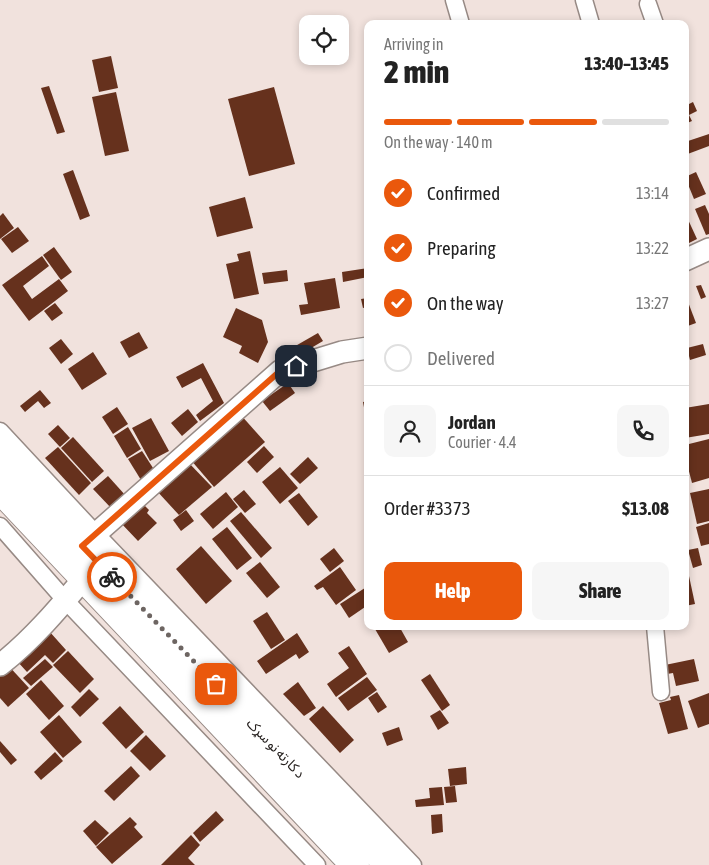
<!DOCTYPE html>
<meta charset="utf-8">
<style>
:root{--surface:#fff;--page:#f6f6f6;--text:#222;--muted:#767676;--line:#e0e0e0;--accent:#ea580c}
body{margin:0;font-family:"Asap Condensed","Noto Sans Arabic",sans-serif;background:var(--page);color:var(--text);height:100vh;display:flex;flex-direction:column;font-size:19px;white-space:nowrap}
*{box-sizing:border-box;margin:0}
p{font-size:16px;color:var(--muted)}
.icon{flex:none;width:28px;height:28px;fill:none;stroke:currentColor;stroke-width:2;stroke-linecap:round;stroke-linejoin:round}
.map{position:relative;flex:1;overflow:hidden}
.drawer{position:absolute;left:364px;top:20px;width:325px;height:610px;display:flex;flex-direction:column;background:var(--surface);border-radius:10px;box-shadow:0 2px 8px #0003}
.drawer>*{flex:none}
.controls{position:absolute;left:299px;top:15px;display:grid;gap:10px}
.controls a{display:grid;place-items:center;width:50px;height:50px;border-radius:10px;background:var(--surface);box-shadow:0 2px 8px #0003;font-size:25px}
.pin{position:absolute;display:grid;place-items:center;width:42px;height:42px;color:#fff;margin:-21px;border-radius:10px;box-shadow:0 2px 8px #0006}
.courier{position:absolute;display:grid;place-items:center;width:50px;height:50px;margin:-25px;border:4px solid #ea580c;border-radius:50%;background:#fff;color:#222;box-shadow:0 1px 6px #0007}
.head em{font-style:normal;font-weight:800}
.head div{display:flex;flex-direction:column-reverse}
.head{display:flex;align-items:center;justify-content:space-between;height:85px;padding:0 20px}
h1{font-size:32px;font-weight:800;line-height:38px}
.bar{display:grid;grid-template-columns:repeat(4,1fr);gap:8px 5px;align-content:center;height:60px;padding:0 20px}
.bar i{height:6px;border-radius:4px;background:var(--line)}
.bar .current{background:var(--accent)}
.bar p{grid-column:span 4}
.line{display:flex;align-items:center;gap:12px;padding:0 20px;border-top:1px solid var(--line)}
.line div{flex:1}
.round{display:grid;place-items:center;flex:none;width:52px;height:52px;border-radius:10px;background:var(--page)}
ol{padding:0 20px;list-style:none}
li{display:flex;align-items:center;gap:15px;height:55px}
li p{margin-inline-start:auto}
li .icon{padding:5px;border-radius:50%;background:var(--accent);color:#fff;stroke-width:4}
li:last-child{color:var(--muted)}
li i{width:28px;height:28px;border:2px solid var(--line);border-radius:50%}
.action{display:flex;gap:10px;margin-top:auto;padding:10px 20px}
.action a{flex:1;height:58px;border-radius:10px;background:var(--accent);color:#fff;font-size:20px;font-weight:800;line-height:58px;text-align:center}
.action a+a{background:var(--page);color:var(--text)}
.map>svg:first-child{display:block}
.building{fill:#66311d}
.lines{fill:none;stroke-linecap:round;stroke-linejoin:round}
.minor-casing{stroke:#978a85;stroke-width:19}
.tertiary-casing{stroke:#978a85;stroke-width:24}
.trunk-casing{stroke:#978a85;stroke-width:30}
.minor{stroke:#fff;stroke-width:16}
.tertiary{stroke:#fff;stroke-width:21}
.trunk{stroke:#fff;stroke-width:28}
.done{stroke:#6d6562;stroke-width:5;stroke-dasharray:0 9}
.route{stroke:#ea580c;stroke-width:6}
.labels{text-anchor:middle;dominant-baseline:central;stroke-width:5;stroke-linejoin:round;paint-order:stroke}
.street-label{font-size:14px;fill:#26211f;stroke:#fff}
</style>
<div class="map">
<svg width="709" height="865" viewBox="0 0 709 865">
<rect width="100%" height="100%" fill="#f1e2dd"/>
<g class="building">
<path d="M111 56 118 88 99 92 92 60Z"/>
<path d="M49 86 65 132 57 134 41 88Z"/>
<path d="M274 87 295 164 249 176 228 99Z"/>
<path d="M116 92 129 151 105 156 92 97Z"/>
<path d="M693 102 697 111 689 115 692 121 685 124V106Z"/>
<path d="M709 134V146L685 155V142Z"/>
<path d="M73 170 90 216 80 220 63 174Z"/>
<path d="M696 172 706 194 694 199 685 177Z"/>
<path d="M245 197 253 228 217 237 209 207Z"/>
<path d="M705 205 709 214V234L706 235 695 209Z"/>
<path d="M3 213 14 228 0 239V216Z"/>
<path d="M685 213 697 239 685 245Z"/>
<path d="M18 227 29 241 12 253 1 239Z"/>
<path d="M54 247 72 272 61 280 43 255Z"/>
<path d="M250 251 259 294 234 299 226 264 239 261 237 254Z"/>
<path d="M42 256 49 266 23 286 32 299 59 279 68 291 29 321 2 285Z"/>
<path d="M368 268V277L343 282 342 272Z"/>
<path d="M287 270 288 281 264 284 262 273Z"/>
<path d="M335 278 340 308 301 315 299 305 308 304 304 283Z"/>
<path d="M701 285 706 297 701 299 696 286Z"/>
<path d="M685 294 696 323 685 327Z"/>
<path d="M368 298V307L363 308 361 299Z"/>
<path d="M55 303 63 313 52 321 44 311Z"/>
<path d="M236 308 262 320 268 342 258 363 239 353 242 346 223 337Z"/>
<path d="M139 332 148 348 129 358 120 342Z"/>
<path d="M318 333 323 341 284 364 278 356Z"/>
<path d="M61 339 73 354 61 364 49 348Z"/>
<path d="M703 344 706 355 690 360 687 348Z"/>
<path d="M93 352 107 374 82 390 68 369Z"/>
<path d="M203 363 224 403 200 421 196 415 213 401 201 378 182 388 176 377Z"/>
<path d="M685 374 689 393 685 394Z"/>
<path d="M288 383 295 393 270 411 262 401Z"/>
<path d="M40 390 51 403 44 408 38 401 25 412 20 406Z"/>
<path d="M368 401V423H367L363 402Z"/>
<path d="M709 404V434L685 438V408Z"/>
<path d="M117 407 128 424 113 434 102 417Z"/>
<path d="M188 409 198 422 182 436 171 423Z"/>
<path d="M240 414 265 442 214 487 190 459Z"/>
<path d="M151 418 169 451 150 461 132 428Z"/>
<path d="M58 425 70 438 60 447 48 434Z"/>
<path d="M128 427 141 449 127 458 114 436Z"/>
<path d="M73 437 104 471 92 482 61 448Z"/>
<path d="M709 439V478L692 483 685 456V445Z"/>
<path d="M264 446 274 457 257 473 247 462Z"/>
<path d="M58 447 91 483 79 495 45 458Z"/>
<path d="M142 451 155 471 141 480 128 459Z"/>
<path d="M308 457 318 468 300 484 290 474Z"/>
<path d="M187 461 212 487 179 515 156 490Z"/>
<path d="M280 467 298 488 280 504 262 482Z"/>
<path d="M108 476 126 496 112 509 93 489Z"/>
<path d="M709 489V521L697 524 690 493Z"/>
<path d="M244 490 256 504 245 513 233 499Z"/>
<path d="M226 492 238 507 213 529 200 514Z"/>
<path d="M299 493 318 517 308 526 288 501Z"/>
<path d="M141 502 149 510 147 513 157 523 138 541 120 522Z"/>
<path d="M186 510 194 521 181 531 173 520Z"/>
<path d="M241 512 272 548 261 558 230 521Z"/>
<path d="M709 523V544L701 546 696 527Z"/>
<path d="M227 527 252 558 237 570 212 539Z"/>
<path d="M201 546 232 581 206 604 176 569Z"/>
<path d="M334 548 344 561 330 572 320 559Z"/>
<path d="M698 548 702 565 693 568 688 550Z"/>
<path d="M685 556 689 571 685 572Z"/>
<path d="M260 562 280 587 267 598 246 573Z"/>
<path d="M340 567 356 590 336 605 323 587 317 590 314 586Z"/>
<path d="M689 576 695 604 685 606V577Z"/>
<path d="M368 586V605L349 618 340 604Z"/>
<path d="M267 612 285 640 271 649 253 621Z"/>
<path d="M379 626H399L408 642 389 653 375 629Z"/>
<path d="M49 631 66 650 53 663 45 655 27 672 17 661Z"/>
<path d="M297 633 309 652 299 659 296 654 266 674 257 661Z"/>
<path d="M349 646 367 674 336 697 327 684 349 668 338 653Z"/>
<path d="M68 651 94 679 80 693 53 665Z"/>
<path d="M45 659 53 667 31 686 23 678Z"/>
<path d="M694 659 699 681 676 686 673 673 667 674 665 665Z"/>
<path d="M6 663 29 688 8 707 0 698V668Z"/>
<path d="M430 674 450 705 442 711 421 680Z"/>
<path d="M367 677 377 690 348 711 338 698Z"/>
<path d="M41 680 64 706 49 720 26 694Z"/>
<path d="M298 682 316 708 304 716 283 694Z"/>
<path d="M89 689 99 699 80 717 71 707Z"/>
<path d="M377 692 387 707 378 713 368 698Z"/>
<path d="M709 693V724L698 728 688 701Z"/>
<path d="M679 695 688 729 668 734 659 703 671 700 670 697Z"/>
<path d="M120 706 144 732 126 749 102 723Z"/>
<path d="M323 706 354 740 340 753 309 719Z"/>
<path d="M440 710 449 723 438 730 430 716Z"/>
<path d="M59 715 82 742 63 758 40 732Z"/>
<path d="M399 727 403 740 387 746 382 733Z"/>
<path d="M146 735 166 756 150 771 130 751Z"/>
<path d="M0 741 17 760 11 765 0 752Z"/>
<path d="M55 752 63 761 41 780 34 772Z"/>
<path d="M131 766 140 776 114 801 104 791Z"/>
<path d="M466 767 467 784 450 786 448 769Z"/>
<path d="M455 786 457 802 446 803 444 787Z"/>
<path d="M442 787 444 805 416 807 415 800 430 798 429 788Z"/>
<path d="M216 811 224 820 200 842 193 833Z"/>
<path d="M442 814 443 832 432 834 431 815Z"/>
<path d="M130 817 137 824 134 827 143 837 112 864 96 847Z"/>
<path d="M95 820 109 833 96 846 83 831Z"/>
<path d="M191 835 200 845 188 858 195 865H161Z"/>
</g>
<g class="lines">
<defs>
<g id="minor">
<path d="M454 0 461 24"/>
<path d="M584 0 591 24"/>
<path d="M648 4 655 24"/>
<path d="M0 431 96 534 413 865"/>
<path d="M0 526 65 600 317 865"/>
<path d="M655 626 661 692"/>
</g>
<g id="tertiary">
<path d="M685 260 709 249"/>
<path d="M82 546 280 371 342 352 368 348"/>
<path d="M0 665C32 640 59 608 85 577"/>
</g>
<g id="trunk">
<path d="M0 455 82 546 389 865"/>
<path d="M0 489 355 865"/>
</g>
</defs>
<use href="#minor" class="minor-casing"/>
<use href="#tertiary" class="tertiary-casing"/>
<use href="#trunk" class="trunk-casing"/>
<use href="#minor" class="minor"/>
<use href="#tertiary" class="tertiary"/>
<use href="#trunk" class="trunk"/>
</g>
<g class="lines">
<path class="done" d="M112 577 216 684"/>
<path class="route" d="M112 577 82 546 280 371 296 366"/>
</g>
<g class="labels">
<g class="street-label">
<text transform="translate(276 748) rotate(46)">د کارته نو سړک</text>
</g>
</g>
</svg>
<div class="controls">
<a><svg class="icon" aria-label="locate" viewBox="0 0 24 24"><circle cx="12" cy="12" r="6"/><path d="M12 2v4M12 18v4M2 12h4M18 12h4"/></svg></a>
</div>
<div class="pin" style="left:216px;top:684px;background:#ea580c"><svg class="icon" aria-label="bag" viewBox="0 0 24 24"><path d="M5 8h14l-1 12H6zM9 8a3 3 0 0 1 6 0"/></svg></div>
<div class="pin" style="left:296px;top:366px;background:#1f2937"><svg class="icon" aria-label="home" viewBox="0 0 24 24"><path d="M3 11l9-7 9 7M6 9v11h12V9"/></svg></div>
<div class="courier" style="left:112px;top:577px"><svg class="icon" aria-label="bike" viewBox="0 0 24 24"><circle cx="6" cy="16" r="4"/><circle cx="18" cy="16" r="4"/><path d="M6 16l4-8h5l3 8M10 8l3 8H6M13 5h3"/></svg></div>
<section class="drawer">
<div class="head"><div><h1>2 min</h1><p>Arriving in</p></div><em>13:40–13:45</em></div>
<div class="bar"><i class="current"></i><i class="current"></i><i class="current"></i><i></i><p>On the way · 140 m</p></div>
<ol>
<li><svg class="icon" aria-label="check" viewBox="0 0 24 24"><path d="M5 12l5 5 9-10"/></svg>Confirmed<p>13:14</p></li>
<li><svg class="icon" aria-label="check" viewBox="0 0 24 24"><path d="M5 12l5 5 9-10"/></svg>Preparing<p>13:22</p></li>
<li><svg class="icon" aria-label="check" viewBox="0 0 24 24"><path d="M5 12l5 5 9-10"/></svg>On the way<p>13:27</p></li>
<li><i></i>Delivered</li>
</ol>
<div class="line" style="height:90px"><a class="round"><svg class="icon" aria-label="person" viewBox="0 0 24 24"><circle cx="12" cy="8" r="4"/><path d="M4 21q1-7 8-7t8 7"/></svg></a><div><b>Jordan</b><p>Courier · 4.4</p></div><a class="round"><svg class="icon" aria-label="phone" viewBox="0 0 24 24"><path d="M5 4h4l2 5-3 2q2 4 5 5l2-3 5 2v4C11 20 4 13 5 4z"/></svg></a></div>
<div class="line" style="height:65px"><div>Order #3373</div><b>$13.08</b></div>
<div class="action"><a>Help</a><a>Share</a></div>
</section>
</div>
